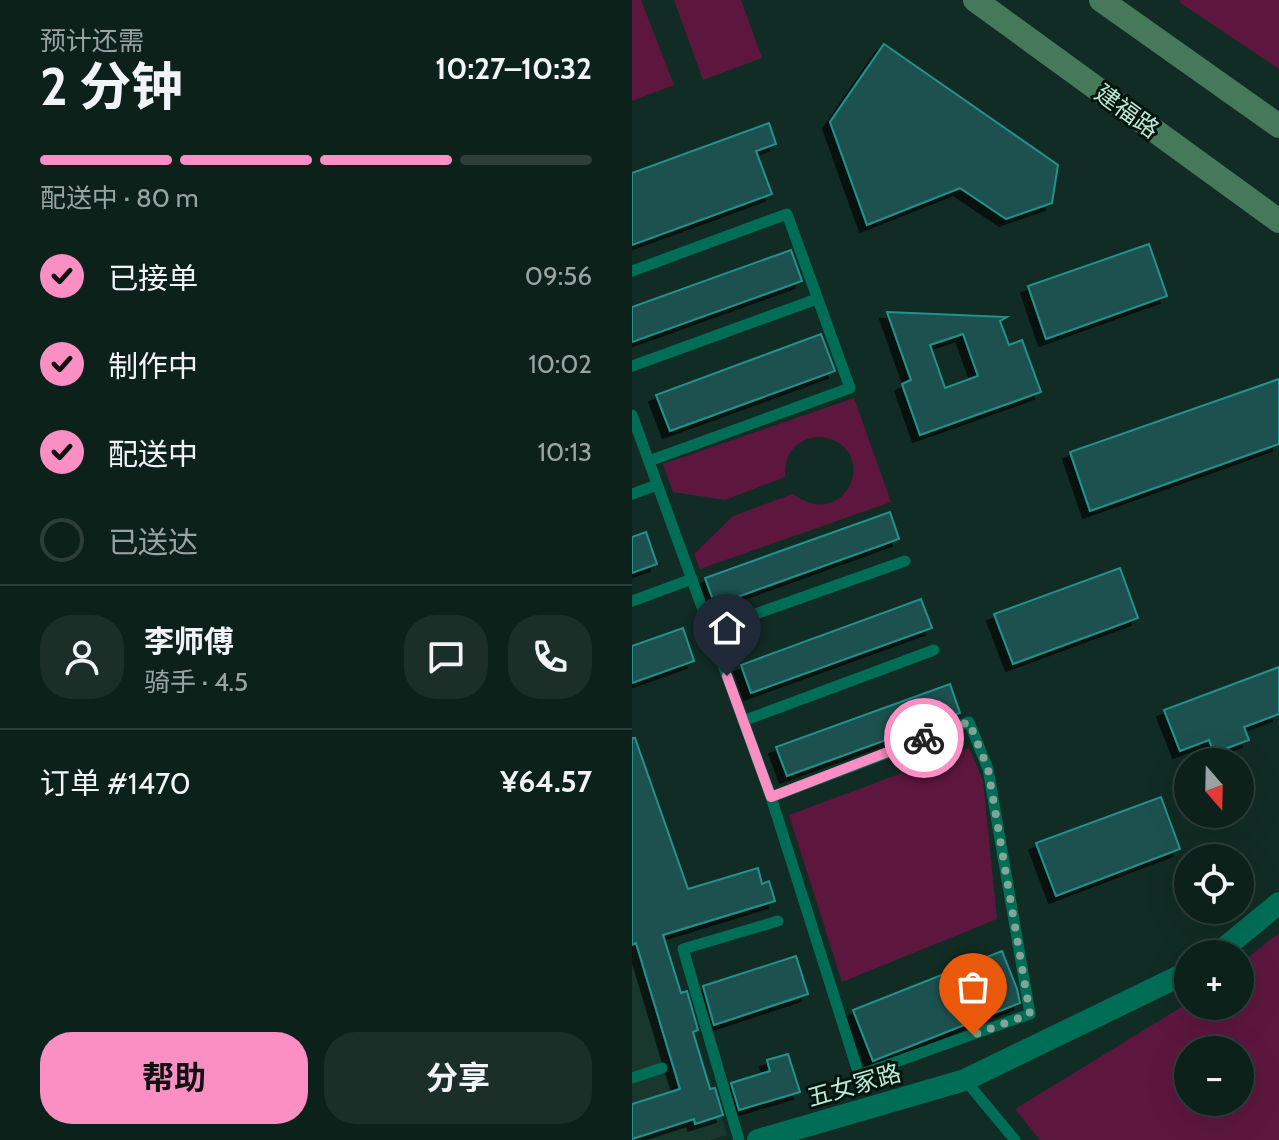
<!DOCTYPE html>
<html lang="zh">
<meta charset="utf-8">
<style>
:root{--surface:#0d211b;--page:#1b2e28;--text:#f1f3f6;--muted:#9aa3a3;--line:#2d3e3a;--accent:#fb8fc4}
body{margin:0;font-family:Cabin,"Noto Sans SC",sans-serif;background:var(--page);color:var(--text);height:100vh;display:flex;flex-direction:column;font-size:30px;white-space:nowrap}
*{box-sizing:border-box;margin:0}
p{font-size:26px;color:var(--muted)}
.icon{flex:none;width:44px;height:44px;fill:none;stroke:currentColor;stroke-width:2;stroke-linecap:round;stroke-linejoin:round}
.map{position:relative;flex:1;overflow:hidden}
.panel{display:flex;flex-direction:column;background:var(--surface);width:632px}
.panel>*{flex:none}
.needle{width:52px;rotate:160deg}
.fabs{position:absolute;left:542px;top:748px;display:grid;gap:16px}
.fabs a{display:grid;place-items:center;width:80px;height:80px;border-radius:50%;background:var(--surface);box-shadow:0 8px 32px #0002,0 0 0 2px var(--line);font-size:40px}
.pin{position:absolute;display:grid;place-items:center;width:68px;height:68px;color:#fff;margin:-82px -34px;border-radius:50% 50% 50% 0;rotate:-45deg;box-shadow:0 0 8px #0007}
.pin .icon{rotate:45deg}
.courier{position:absolute;display:grid;place-items:center;width:80px;height:80px;margin:-40px;border:6px solid #fb8fc4;border-radius:50%;background:#fff;color:#222;box-shadow:0 2px 10px #0007}
.overview em{font-style:normal;font-weight:700}
.overview div{display:flex;flex-direction:column-reverse}
.overview{display:flex;align-items:center;justify-content:space-between;height:136px;padding:0 40px}
h1{font-size:52px;font-weight:700;line-height:60px}
.bar{display:grid;grid-template-columns:repeat(4,1fr);gap:12px 8px;align-content:center;height:96px;padding:0 40px}
.bar i{height:10px;border-radius:6px;background:var(--line)}
.bar .selected{background:var(--accent)}
.bar p{grid-column:span 4}
.line{display:flex;align-items:center;gap:20px;padding:0 40px;border-top:2px solid var(--line)}
.line div{flex:1}
.round{display:grid;place-items:center;flex:none;width:84px;height:84px;border-radius:32px;background:var(--page)}
ol{padding:0 40px;list-style:none}
li{display:flex;align-items:center;gap:24px;height:88px}
li p{margin-inline-start:auto}
li .icon{padding:8px;border-radius:50%;background:var(--accent);color:#111;stroke-width:4}
li:last-child{color:var(--muted)}
li i{width:44px;height:44px;border:4px solid var(--line);border-radius:50%}
.action{display:flex;gap:16px;margin-top:auto;padding:16px 40px}
.action a{flex:1;height:92px;border-radius:32px;background:var(--accent);color:#111;font-size:32px;font-weight:700;line-height:92px;text-align:center}
.action a+a{background:var(--page);color:var(--text)}
main{display:flex;flex:1;min-height:0}
.map>svg:first-child{display:block}
.built{fill:#18382d}
.green{fill:#5d173e;fill-rule:evenodd}
.building{fill:#1d514f;stroke:#24928d;stroke-width:2;fill-rule:evenodd;filter:url(#shadow)}
.lines{fill:none;stroke-linecap:round;stroke-linejoin:round}
.lane{stroke:#006e56;stroke-width:11}
.street{stroke:#006e56;stroke-width:22}
.secondary{stroke:#45795a;stroke-width:24}
.done{stroke:#81a598;stroke-width:8;stroke-dasharray:0 14.4}
.route{stroke:#fb8fc4;stroke-width:10}
.labels{text-anchor:middle;dominant-baseline:central;stroke-width:6;stroke-linejoin:round;paint-order:stroke}
.street-label{font-size:24px;fill:#bde6d6;stroke:#00150d}
</style>
<main>
<section class="panel">
<div class="overview"><div><h1>2 分钟</h1><p>预计还需</p></div><em>10:27–10:32</em></div>
<div class="bar"><i class="selected"></i><i class="selected"></i><i class="selected"></i><i></i><p>配送中 · 80 m</p></div>
<ol>
<li><svg class="icon" aria-label="check" viewBox="0 0 24 24"><path d="M5 12l5 5 9-10"/></svg>已接单<p>09:56</p></li>
<li><svg class="icon" aria-label="check" viewBox="0 0 24 24"><path d="M5 12l5 5 9-10"/></svg>制作中<p>10:02</p></li>
<li><svg class="icon" aria-label="check" viewBox="0 0 24 24"><path d="M5 12l5 5 9-10"/></svg>配送中<p>10:13</p></li>
<li><i></i>已送达</li>
</ol>
<div class="line" style="height:144px"><a class="round"><svg class="icon" aria-label="person" viewBox="0 0 24 24"><circle cx="12" cy="8" r="4"/><path d="M4 21q1-7 8-7t8 7"/></svg></a><div><b>李师傅</b><p>骑手 · 4.5</p></div><a class="round"><svg class="icon" aria-label="chat" viewBox="0 0 24 24"><path d="M4 5h16v11H9l-5 4z"/></svg></a><a class="round"><svg class="icon" aria-label="phone" viewBox="0 0 24 24"><path d="M5 4h4l2 5-3 2q2 4 5 5l2-3 5 2v4C11 20 4 13 5 4z"/></svg></a></div>
<div class="line" style="height:104px"><div>订单 #1470</div><b>¥64.57</b></div>
<div class="action"><a>帮助</a><a>分享</a></div>
</section>
<div class="map">
<svg width="647" height="1140" viewBox="0 0 647 1140">
<defs>
<filter id="shadow"><feDropShadow dx="-7" dy="7" stdDeviation="0" flood-color="#0009"/></filter>
</defs>
<rect width="100%" height="100%" fill="#112c24"/>
<path class="built" d="M8 907 31 935 95 1135 78 1140H0V910Z"/>
<g class="green">
<path d="M0 0H9L42 85 0 101Z"/>
<path d="M42 0H109L130 58 71 80Z"/>
<path d="M549 0H647V69L547 2Z"/>
<path d="M222 398 259 502 68 569 62 554 101 516 161 494C215 533 247 451 195 438 187 436 178 437 171 441 156 449 153 461 153 477L93 500 41 492 31 464Z"/>
<path d="M337 748 351 780 365 919 210 982 157 815Z"/>
<path d="M647 933V1140H408L383 1109 556 1003V1006H608V964ZM608 1050V1102H556V1050Z"/>
</g>
<g class="building">
<path d="M252 44 426 165 420 203 374 219 328 188 235 225 198 122Z"/>
<path d="M137 123 144 144 124 151 140 194 0 245V173Z"/>
<path d="M517 244 535 296 414 339 396 286Z"/>
<path d="M159 250 170 281 0 342V307Z"/>
<path d="M255 312 375 317 368 321 377 345 390 340 409 392 288 435 270 384 279 380ZM331 334 346 376 313 388 298 345Z"/>
<path d="M189 334 203 371 38 431 24 395Z"/>
<path d="M647 379V444L458 511 438 452Z"/>
<path d="M258 512 267 539 83 605 73 578Z"/>
<path d="M14 532 25 564 0 573V537Z"/>
<path d="M488 568 506 618 381 664 362 614Z"/>
<path d="M289 599 300 628 119 693 109 665Z"/>
<path d="M51 628 62 661 0 683V646Z"/>
<path d="M647 667V714L612 727 617 740 582 753 577 740 548 751 532 710Z"/>
<path d="M318 684 328 713 155 776 144 747Z"/>
<path d="M0 738H3L56 889 126 868 130 884 137 881 143 901 31 935 49 993 55 991 66 1030 61 1032 78 1089 83 1088 91 1115 63 1124 62 1119 0 1139V1104L48 1089 4 943 0 945Z"/>
<path d="M529 797 548 849 424 896 404 843Z"/>
<path d="M370 951 385 989 388 1003 241 1061 221 1010Z"/>
<path d="M164 956 176 994 82 1025 71 986Z"/>
<path d="M156 1054 168 1092 107 1110 99 1083 138 1071 135 1060Z"/>
</g>
<g class="lines">
<g class="lane">
<path d="M0 271 155 214 218 388 17 461"/>
<path d="M0 366 185 299"/>
<path d="M0 415 139 797 227 1075 398 1014 356 769 337 722 139 797"/>
<path d="M0 494 25 485"/>
<path d="M0 601 60 579"/>
<path d="M78 630 273 561"/>
<path d="M111 721 302 650"/>
<path d="M0 1078 30 1068"/>
<path d="M333 1080 383 1140"/>
<path d="M107 1140 51 949 146 921"/>
</g>
<g class="street">
<path d="M585 954 647 903"/>
<path d="M126 1140 333 1080 556 972"/>
</g>
<g class="secondary">
<path d="M343 0 647 221"/>
<path d="M469 0 647 126"/>
</g>
</g>
<g class="lines">
<path class="done" d="M292 738 337 722 356 769 398 1014 341 1035"/>
<path class="route" d="M95 676 139 797 292 738"/>
</g>
<g class="labels">
<g class="street-label">
<text transform="translate(495 111) rotate(36)">建福路</text>
<text transform="translate(222 1085) rotate(-16)">五女冢路</text>
</g>
</g>
</svg>
<div class="fabs">
<a><svg class="needle" viewBox="-14 -14 28 28"><path d="M0-13l5 13h-10z" fill="#e53935"/><path d="M0 13l5-13h-10z" fill="#9aa3a3"/></svg></a>
<a><svg class="icon" aria-label="locate" viewBox="0 0 24 24"><circle cx="12" cy="12" r="6"/><path d="M12 2v4M12 18v4M2 12h4M18 12h4"/></svg></a>
<a>+</a>
<a>−</a>
</div>
<div class="pin" style="left:341px;top:1035px;background:#ea580c"><svg class="icon" aria-label="bag" viewBox="0 0 24 24"><path d="M5 8h14l-1 12H6zM9 8a3 3 0 0 1 6 0"/></svg></div>
<div class="pin" style="left:95px;top:676px;background:#1f2937"><svg class="icon" aria-label="home" viewBox="0 0 24 24"><path d="M3 11l9-7 9 7M6 9v11h12V9"/></svg></div>
<div class="courier" style="left:292px;top:738px"><svg class="icon" aria-label="bike" viewBox="0 0 24 24"><circle cx="6" cy="16" r="4"/><circle cx="18" cy="16" r="4"/><path d="M6 16l4-8h5l3 8M10 8l3 8H6M13 5h3"/></svg></div>
</div>
</main>
